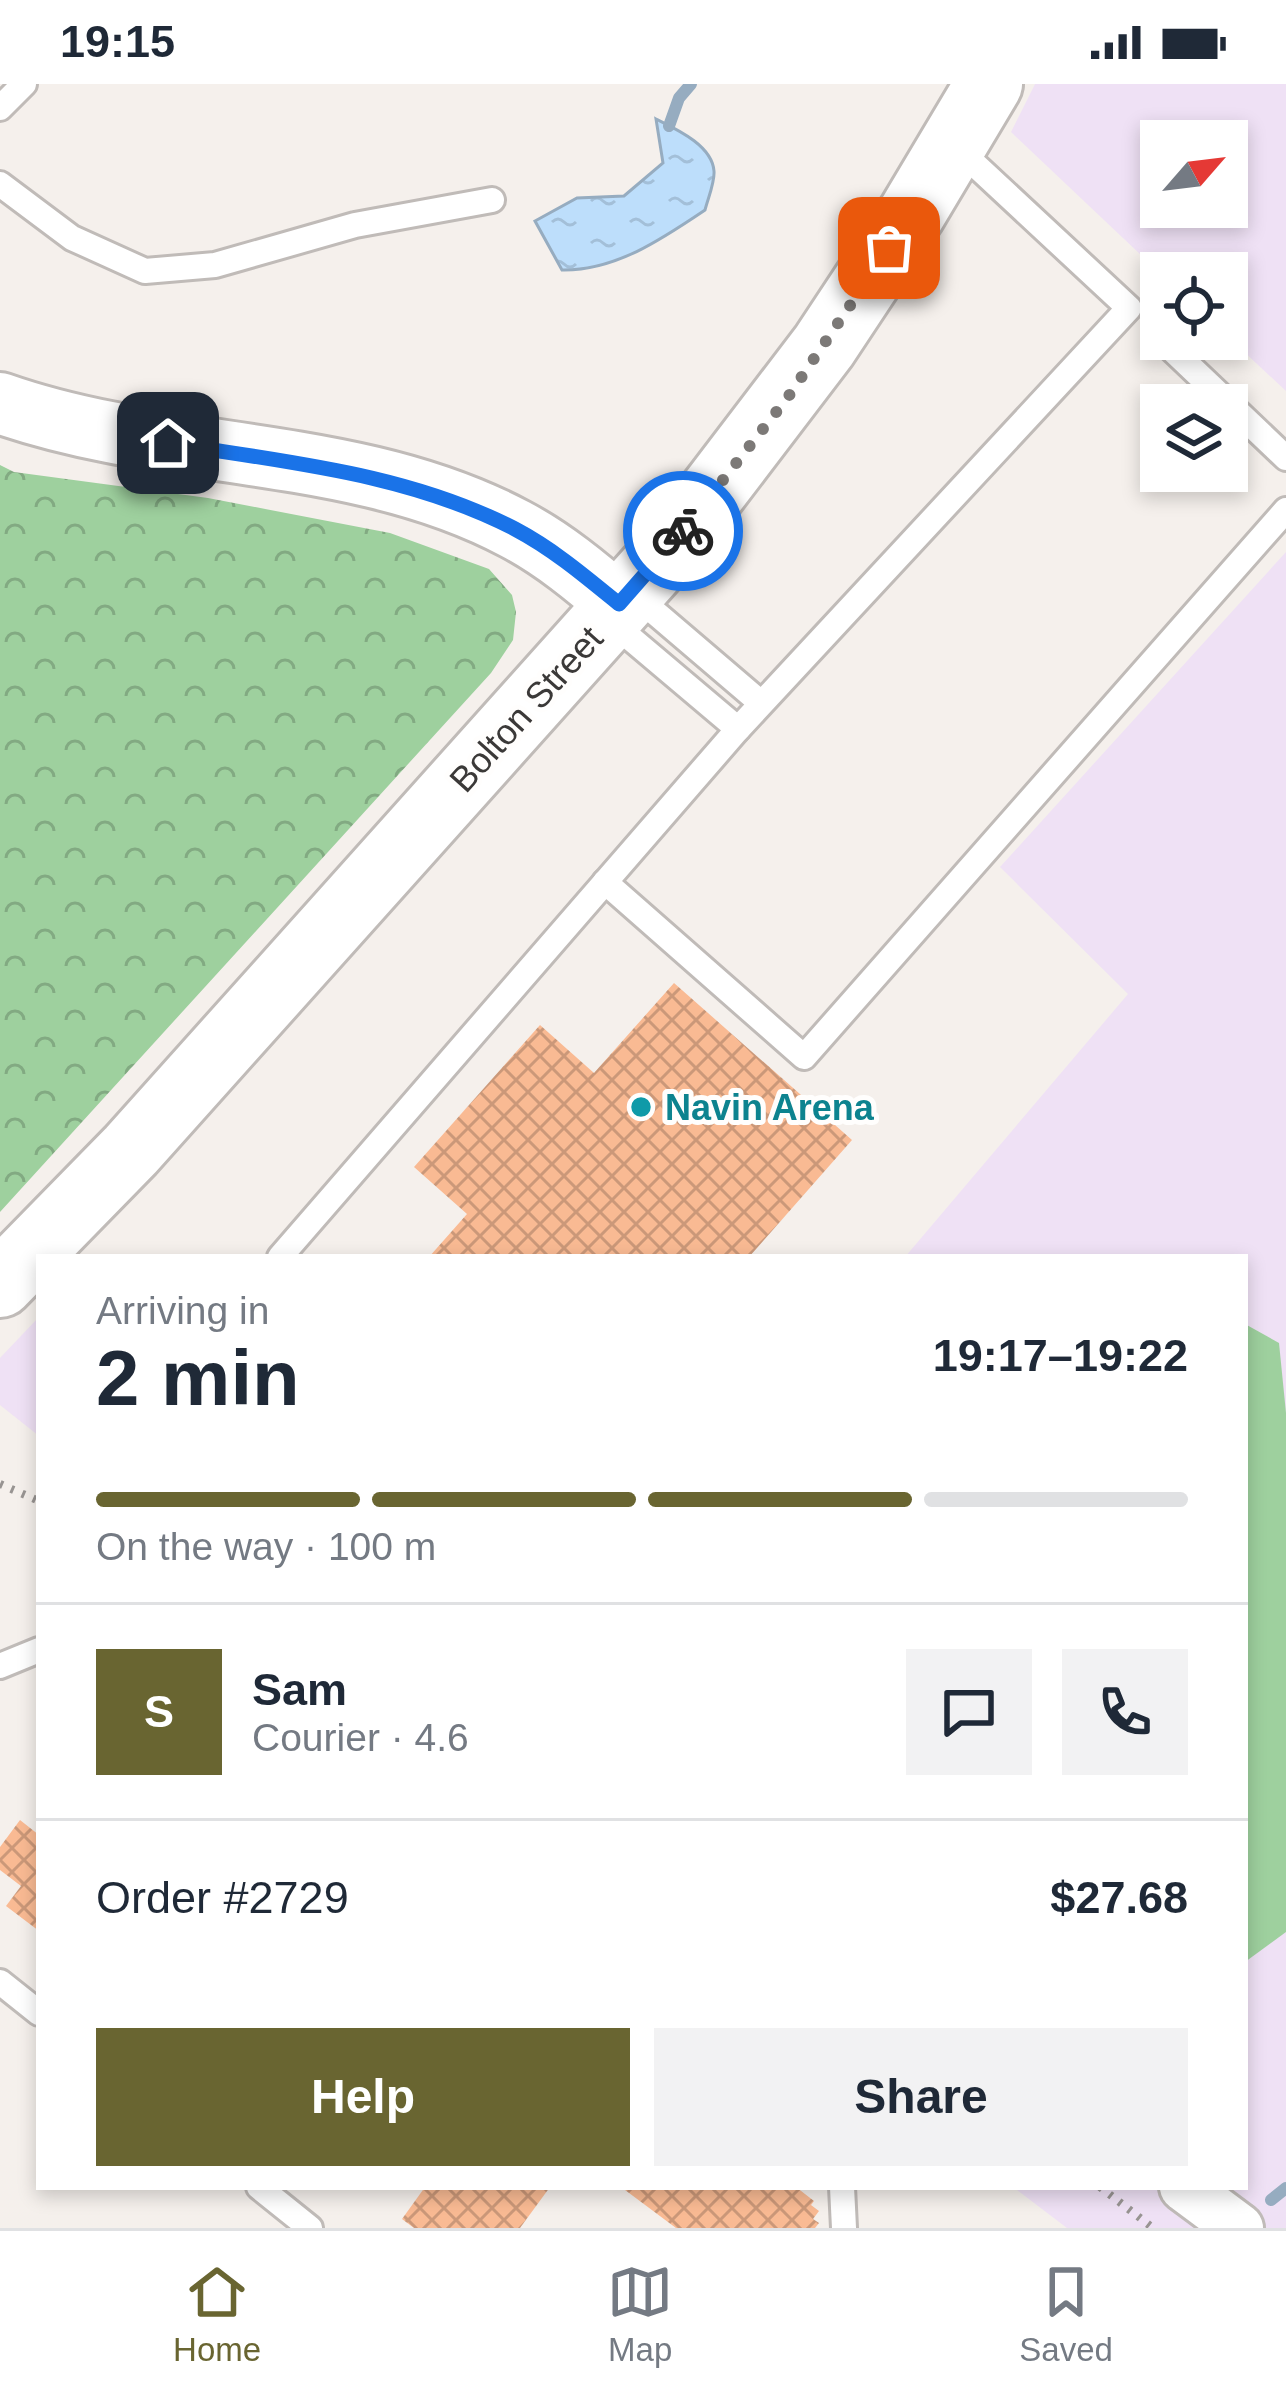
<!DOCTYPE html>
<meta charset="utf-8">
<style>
:root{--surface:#fff;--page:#f2f2f3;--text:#1f2937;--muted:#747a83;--line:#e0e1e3;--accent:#696531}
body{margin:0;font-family:Arial,sans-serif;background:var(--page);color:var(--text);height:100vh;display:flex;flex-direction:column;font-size:45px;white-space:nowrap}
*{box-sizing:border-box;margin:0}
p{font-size:39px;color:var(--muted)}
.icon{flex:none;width:66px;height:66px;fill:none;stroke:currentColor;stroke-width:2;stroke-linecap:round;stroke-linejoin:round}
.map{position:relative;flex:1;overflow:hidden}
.sheet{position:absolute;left:36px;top:1170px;width:1212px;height:936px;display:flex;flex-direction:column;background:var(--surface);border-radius:0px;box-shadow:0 6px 18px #0003}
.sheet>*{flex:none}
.needle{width:78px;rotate:62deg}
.tools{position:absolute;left:1140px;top:36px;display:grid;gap:24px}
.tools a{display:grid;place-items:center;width:108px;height:108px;border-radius:0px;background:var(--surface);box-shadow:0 6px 18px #0003;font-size:60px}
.pin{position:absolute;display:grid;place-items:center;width:102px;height:102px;color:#fff;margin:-51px;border-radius:24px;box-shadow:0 6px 18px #0006}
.courier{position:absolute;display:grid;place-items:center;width:120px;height:120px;margin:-60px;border:9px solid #1a73e8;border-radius:50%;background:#fff;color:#222;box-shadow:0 3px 15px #0007}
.headline em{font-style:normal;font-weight:700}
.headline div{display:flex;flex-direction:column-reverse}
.headline{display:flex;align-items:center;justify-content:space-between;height:204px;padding:0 60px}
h1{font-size:78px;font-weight:700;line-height:90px}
.bar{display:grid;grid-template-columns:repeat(4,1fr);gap:18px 12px;align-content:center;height:144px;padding:0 60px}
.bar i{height:15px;border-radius:9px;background:var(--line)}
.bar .on{background:var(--accent)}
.bar p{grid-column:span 4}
.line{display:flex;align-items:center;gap:30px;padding:0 60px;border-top:3px solid var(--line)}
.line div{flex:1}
.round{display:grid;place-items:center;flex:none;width:126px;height:126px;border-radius:0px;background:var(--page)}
.button{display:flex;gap:24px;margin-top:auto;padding:24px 60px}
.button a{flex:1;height:138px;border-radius:0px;background:var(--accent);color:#fff;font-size:48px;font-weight:700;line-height:138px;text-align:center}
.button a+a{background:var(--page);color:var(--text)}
.status{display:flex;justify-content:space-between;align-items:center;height:84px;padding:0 60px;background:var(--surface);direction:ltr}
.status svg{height:33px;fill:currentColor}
.tab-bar{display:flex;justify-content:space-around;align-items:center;height:168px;border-top:3px solid var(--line);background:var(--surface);font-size:33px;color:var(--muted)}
.tab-bar a{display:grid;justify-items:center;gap:6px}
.tab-bar .on{color:var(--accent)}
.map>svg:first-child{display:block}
.education{fill:#efe1f5;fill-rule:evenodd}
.forest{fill:url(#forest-crowns)}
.park{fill:#9ed09e}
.water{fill:url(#water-ripples);stroke:#96acc0;stroke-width:3}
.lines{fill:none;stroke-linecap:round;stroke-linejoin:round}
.stream{stroke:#96acc0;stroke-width:12}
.building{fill:url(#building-cross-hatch)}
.service-casing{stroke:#c0bbb8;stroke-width:30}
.minor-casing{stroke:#c0bbb8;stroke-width:54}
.tertiary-casing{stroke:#c0bbb8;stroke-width:66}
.secondary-casing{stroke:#c0bbb8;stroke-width:72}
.path{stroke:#989492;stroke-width:8;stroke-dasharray:3 9;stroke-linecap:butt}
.service{stroke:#fff;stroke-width:24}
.minor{stroke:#fff;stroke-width:48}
.tertiary{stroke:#fff;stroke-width:60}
.secondary{stroke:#fff;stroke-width:66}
.done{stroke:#7c7977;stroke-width:12;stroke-dasharray:0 21.6}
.route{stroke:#1a73e8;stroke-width:15}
.culture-dot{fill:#0f9aa8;stroke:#fffefd;stroke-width:4.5}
.labels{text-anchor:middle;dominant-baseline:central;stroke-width:10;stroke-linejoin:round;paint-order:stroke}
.street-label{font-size:36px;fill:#3b3938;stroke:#fffefd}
.culture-label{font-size:36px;font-weight:bold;fill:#0d838f;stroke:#fffefd;text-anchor:start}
</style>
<div class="status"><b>19:15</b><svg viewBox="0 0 49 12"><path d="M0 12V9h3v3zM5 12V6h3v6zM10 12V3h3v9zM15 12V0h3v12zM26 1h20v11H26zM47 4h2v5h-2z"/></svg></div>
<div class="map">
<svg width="1286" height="2144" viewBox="0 0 1286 2144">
<defs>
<pattern id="forest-crowns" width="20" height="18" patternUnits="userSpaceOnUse" patternTransform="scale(3)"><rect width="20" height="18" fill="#9ed09e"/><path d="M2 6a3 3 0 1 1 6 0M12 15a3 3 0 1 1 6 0" fill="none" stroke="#82aa82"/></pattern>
<pattern id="water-ripples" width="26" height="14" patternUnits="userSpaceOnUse" patternTransform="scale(3)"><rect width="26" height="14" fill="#bddefb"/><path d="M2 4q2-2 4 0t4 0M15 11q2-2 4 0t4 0" fill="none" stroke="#a3bfd8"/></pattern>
<pattern id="building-cross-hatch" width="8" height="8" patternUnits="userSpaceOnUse" patternTransform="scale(3)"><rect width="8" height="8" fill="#f9ba93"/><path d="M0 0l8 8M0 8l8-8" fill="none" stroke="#cb9879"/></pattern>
</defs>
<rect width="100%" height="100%" fill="#f5f0ec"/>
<g class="education">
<path d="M1035 0H1286V307L1227 252V189L1161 190 1011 48ZM1161 57H1227V123H1161Z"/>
<path d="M1286 468V2144H1067L1013 2103H1245V1173H905L1128 910 1000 783Z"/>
<path d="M39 1233V1352L0 1321V1274Z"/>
</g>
<path class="forest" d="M0 381 14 388 208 414 390 449 489 485 512 511 516 528 513 556 491 589 0 1128Z"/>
<path class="park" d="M1245 1240 1279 1259 1286 1329V1848L1245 1878Z"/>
<path class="water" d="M656 35C676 45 712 61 714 87 715 98 708 114 705 126 662 155 615 187 562 186L535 137 577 114 624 112 663 79Z"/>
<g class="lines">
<g class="stream">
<path d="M669 42 679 14 691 0"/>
<path d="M1271 2116 1286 2104"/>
</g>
</g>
<g class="building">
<path d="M674 899 852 1056 749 1173H429L467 1130 414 1083 540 941 594 989Z"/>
<path d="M20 1736 39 1751V1847L6 1822 21 1802 0 1786V1763Z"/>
<path d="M425 2103H550L520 2144H414L402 2135Z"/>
<path d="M621 2103H796L814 2117 811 2121 819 2127 813 2135 819 2139 815 2144H676Z"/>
</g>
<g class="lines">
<defs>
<g id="service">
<path d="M0 24 24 0"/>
<path d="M0 100 72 154 145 187 215 181 355 141 492 116"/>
<path d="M1161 255 1286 374"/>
<path d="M631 508 761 619"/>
<path d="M609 536 738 645"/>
<path d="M605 798 804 973 1286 426"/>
<path d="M280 1173 738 645 1129 224 956 63"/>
<path d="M0 1582 39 1566"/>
<path d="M0 1898 39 1929"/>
<path d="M259 2103 310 2144"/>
<path d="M842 2103 844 2144"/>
</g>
<path id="minor" d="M1184 2103 1239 2144"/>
<path id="tertiary" d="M0 319C167 378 356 360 515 445 553 465 587 493 619 521"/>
<path id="secondary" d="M0 1200 131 1066 670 464 824 262 912 129 989 0"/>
</defs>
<use href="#service" class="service-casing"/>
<use href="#minor" class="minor-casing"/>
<use href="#tertiary" class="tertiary-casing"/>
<use href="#secondary" class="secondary-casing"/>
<g class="path">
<path d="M0 1400 39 1417"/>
<path d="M1100 2103 1153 2144"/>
</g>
<use href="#service" class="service"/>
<use href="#minor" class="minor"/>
<use href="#tertiary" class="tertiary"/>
<use href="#secondary" class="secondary"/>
</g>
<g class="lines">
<path class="done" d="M683 447 788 313 889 164"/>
<path class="route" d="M168 359C285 378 407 389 515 445 553 465 586 493 619 520L683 447"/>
</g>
<circle class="culture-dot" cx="641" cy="1023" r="12"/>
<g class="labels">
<g class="street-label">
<text transform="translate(526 625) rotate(-48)">Bolton Street</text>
</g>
<g class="culture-label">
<text x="665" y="1023">Navin Arena</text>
</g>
</g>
</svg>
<div class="tools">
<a><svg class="needle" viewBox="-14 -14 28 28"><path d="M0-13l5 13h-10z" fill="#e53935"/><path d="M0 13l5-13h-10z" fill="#747a83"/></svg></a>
<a><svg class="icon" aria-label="locate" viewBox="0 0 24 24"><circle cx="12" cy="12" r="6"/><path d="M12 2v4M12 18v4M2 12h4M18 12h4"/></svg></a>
<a><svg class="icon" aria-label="layers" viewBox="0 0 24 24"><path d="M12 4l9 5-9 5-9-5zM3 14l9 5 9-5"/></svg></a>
</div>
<div class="pin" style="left:889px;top:164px;background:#ea580c"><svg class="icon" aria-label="bag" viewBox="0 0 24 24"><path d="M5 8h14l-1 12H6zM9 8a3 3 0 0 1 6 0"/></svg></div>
<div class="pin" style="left:168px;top:359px;background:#1f2937"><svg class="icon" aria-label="home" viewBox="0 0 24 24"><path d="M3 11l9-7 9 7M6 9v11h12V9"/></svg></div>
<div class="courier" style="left:683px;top:447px"><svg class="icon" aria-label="bike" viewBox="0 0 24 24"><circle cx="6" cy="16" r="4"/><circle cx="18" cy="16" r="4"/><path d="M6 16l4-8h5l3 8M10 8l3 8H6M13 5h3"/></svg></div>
<section class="sheet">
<div class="headline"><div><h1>2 min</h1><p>Arriving in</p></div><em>19:17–19:22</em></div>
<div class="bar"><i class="on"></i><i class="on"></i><i class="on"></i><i></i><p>On the way · 100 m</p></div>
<div class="line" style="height:216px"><b class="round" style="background:var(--accent);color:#fff">S</b><div><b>Sam</b><p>Courier · 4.6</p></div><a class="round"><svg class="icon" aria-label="chat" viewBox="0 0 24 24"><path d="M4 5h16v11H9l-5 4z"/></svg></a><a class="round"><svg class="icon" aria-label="phone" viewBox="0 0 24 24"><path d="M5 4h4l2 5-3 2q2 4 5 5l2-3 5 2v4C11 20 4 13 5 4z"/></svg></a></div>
<div class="line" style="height:156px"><div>Order #2729</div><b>$27.68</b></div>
<div class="button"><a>Help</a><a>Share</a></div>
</section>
</div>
<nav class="tab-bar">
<a class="on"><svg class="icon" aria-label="home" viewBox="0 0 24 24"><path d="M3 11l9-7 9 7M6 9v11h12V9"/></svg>Home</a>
<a><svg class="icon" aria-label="map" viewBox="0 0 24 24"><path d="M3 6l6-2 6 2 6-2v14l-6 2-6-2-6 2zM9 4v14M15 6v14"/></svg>Map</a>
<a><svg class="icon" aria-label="saved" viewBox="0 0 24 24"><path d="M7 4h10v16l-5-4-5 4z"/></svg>Saved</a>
</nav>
